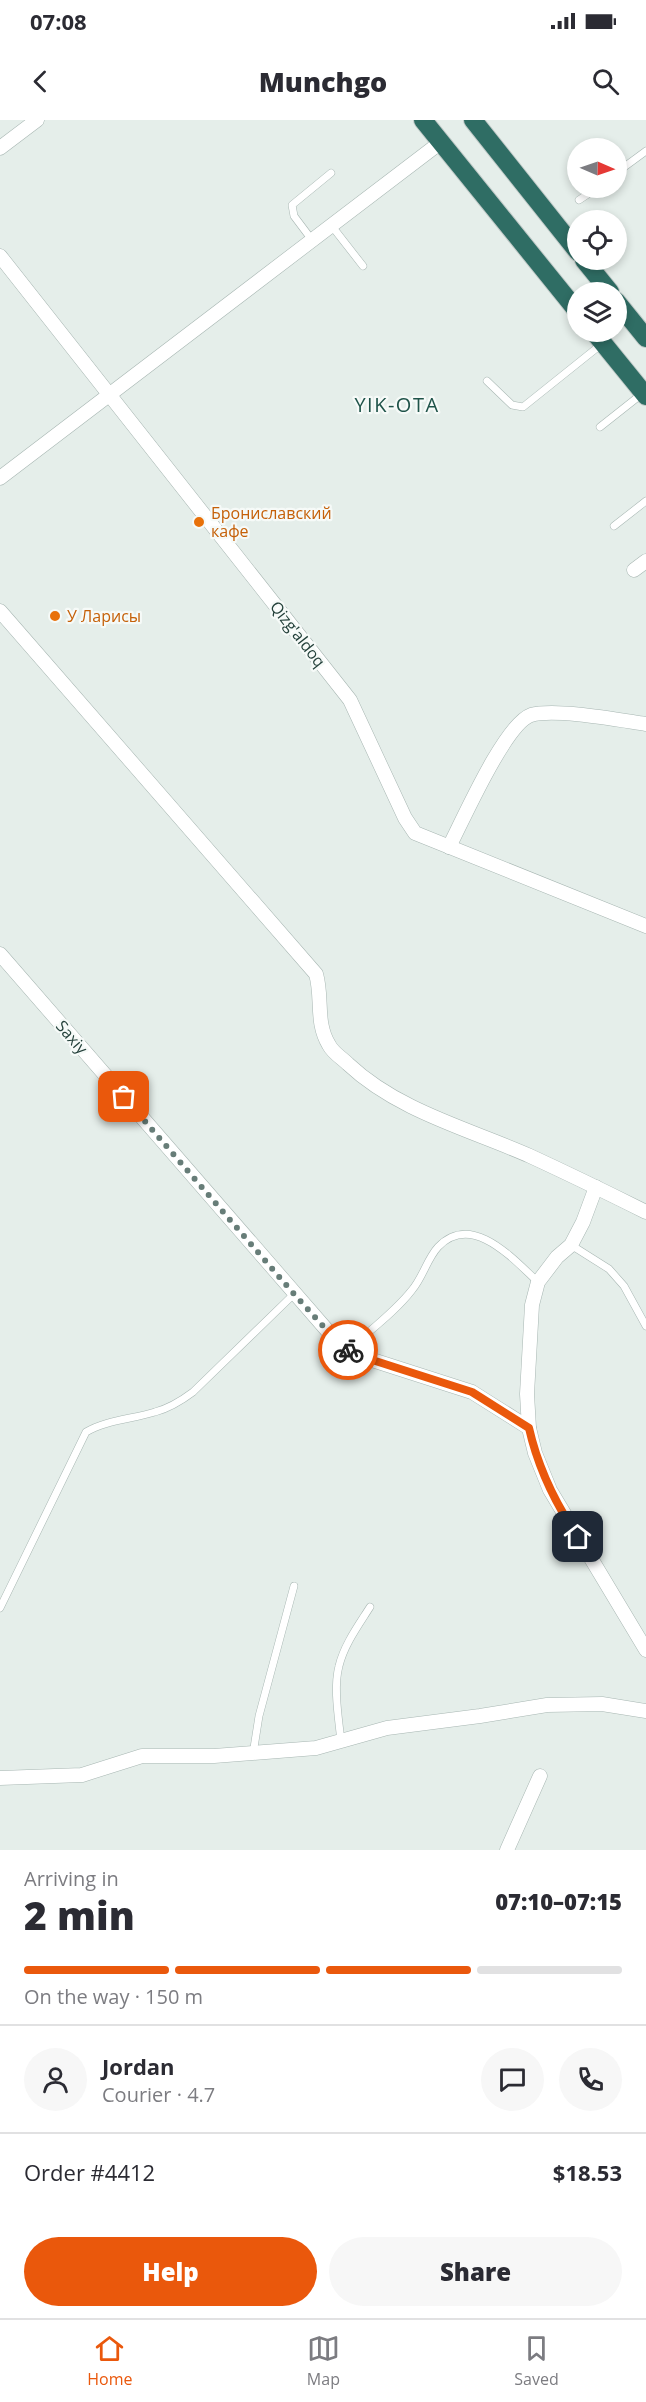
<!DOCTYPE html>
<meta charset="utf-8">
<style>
:root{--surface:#fff;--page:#f7f7f7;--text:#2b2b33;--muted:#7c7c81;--line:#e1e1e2;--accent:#ea580c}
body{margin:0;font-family:"Open Sans",sans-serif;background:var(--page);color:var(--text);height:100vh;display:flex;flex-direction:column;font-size:22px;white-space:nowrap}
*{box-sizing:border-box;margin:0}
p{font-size:20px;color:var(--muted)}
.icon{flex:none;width:33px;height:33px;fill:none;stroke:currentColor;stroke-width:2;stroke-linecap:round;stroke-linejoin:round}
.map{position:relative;height:1730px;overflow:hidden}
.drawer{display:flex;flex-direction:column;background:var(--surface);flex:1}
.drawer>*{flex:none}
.needle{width:39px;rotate:92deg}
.tools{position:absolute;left:567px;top:18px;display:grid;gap:12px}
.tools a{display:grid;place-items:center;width:60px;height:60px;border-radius:50%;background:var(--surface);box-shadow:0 3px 9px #0003;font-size:30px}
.pin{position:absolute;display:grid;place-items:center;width:51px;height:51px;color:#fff;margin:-26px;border-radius:12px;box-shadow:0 3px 9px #0006}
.courier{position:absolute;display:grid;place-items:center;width:60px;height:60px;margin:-30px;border:4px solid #ea580c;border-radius:50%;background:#fff;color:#222;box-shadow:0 2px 8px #0007}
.headline em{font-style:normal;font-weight:800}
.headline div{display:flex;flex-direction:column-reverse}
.headline{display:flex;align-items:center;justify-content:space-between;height:102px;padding:0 24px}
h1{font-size:39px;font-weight:800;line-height:45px}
.bar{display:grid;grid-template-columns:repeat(4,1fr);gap:9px 6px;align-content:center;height:72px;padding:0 24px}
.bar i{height:8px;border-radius:4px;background:var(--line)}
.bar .active{background:var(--accent)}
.bar p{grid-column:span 4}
.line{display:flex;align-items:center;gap:15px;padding:0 24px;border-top:2px solid var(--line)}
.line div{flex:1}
.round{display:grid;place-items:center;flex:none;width:63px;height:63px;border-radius:32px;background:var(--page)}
.cta{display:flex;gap:12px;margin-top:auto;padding:12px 24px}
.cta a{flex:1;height:69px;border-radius:36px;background:var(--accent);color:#fff;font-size:24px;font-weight:800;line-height:69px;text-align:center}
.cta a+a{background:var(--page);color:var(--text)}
.status{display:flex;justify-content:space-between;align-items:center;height:42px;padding:0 30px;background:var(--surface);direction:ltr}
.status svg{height:16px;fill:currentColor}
header{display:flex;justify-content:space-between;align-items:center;height:78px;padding:0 24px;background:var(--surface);font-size:27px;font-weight:800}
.tab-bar{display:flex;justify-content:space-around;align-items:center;height:84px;border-top:2px solid var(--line);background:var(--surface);font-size:16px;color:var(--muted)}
.tab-bar a{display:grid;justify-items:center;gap:3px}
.tab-bar .active{color:var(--accent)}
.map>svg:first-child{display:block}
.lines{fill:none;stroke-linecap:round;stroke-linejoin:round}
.lane-casing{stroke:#a7b6b2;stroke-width:8}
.street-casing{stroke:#a7b6b2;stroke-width:15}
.highway-casing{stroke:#c1cac8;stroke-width:20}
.lane{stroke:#fff;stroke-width:7}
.street{stroke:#fff;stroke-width:14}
.highway{stroke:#2f6d64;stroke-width:18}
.done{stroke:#677d78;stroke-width:6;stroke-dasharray:0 10.8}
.route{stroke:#ea580c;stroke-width:8}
.food-dot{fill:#e8710a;stroke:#f6faf8;stroke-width:2}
.labels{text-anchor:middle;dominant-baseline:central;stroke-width:4.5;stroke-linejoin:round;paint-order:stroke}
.food-label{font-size:16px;fill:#c56008;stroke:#f6faf8;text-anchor:start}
.street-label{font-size:16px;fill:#23403a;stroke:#f6faf8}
.quarter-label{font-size:20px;letter-spacing:1.5px;fill:#1f5349;stroke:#f6faf8}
</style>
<div class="status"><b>07:08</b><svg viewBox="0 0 49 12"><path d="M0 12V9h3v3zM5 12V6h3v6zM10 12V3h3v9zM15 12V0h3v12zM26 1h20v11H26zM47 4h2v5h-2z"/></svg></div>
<header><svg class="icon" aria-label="back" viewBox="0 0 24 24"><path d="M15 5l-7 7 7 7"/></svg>Munchgo<svg class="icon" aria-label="search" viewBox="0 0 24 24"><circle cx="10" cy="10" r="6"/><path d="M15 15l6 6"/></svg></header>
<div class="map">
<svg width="646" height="1730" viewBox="0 0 646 1730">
<rect width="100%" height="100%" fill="#e5eeea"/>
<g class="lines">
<defs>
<g id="lane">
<path d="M616 53 646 31"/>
<path d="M579 80 597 68"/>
<path d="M331 105 363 146"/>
<path d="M312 120 294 96 292 85 331 53"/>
<path d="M487 261 512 285 523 287 603 223"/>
<path d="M600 307 643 273"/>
<path d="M614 406 646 381"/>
<path d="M571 1125 609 1149 624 1166 646 1206"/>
<path d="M348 1230C369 1211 395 1192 412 1170 423 1157 427 1139 438 1127 472 1091 514 1140 538 1162"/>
<path d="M0 1488 86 1312C106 1300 133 1299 155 1292 170 1288 181 1281 193 1272L294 1174"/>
<path d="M341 1622C339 1600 333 1568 339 1546 344 1525 358 1506 370 1487"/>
<path d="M253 1634 259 1596 294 1466"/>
</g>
<g id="street">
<path d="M0 28 37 0"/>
<path d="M0 136 350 580 405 698 415 713 646 806"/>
<path d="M0 358 441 22"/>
<path d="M634 450 646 441"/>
<path d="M0 491 316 854C323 878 315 902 329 925 333 933 342 938 348 944 398 991 469 1009 530 1036 569 1054 608 1073 646 1092"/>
<path d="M449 727C463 700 505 604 531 595 555 588 619 600 646 604"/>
<path d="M0 834 332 1216 348 1230 363 1237 472 1272 529 1308"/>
<path d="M596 1067 583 1102 571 1125 557 1137 538 1162 532 1185 527 1274 529 1308 535 1333 550 1370 646 1530"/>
<path d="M0 1658 82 1655 142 1636H214L316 1628 387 1608 480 1596 547 1585 602 1584 646 1591"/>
<path d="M507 1730 540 1656"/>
</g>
<g id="highway">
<path d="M423 0 578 192"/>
<path d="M473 0 578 132"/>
<path d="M584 140 610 172"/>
<path d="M616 181 646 218"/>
<path d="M594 212 646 276"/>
</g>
</defs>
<use href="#lane" class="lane-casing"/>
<use href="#street" class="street-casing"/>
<use href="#highway" class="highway-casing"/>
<use href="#lane" class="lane"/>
<use href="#street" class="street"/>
<use href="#highway" class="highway"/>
</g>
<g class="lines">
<path class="done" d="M124 977 294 1174 332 1216 348 1230"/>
<path class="route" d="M348 1230 363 1237 472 1272 529 1308C538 1348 555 1383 578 1417"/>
</g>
<g class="food-dot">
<circle cx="199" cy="402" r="6"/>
<circle cx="55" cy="496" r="6"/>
</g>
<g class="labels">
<g class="food-label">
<text x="211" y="393">Брониславский<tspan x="211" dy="18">кафе</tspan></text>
<text x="67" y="496">У Ларисы</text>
</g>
<g class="street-label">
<text transform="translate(298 514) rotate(52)">Qizg'aldoq</text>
<text transform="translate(72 917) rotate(49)">Saxiy</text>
</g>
<g class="quarter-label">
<text x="397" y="284">YIK-OTA</text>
</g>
</g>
</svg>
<div class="tools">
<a><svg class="needle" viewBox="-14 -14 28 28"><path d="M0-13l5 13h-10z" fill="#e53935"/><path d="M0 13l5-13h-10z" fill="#7c7c81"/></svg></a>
<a><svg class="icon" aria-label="locate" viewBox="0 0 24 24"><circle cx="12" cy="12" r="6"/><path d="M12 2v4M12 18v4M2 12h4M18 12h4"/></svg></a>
<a><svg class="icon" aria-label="layers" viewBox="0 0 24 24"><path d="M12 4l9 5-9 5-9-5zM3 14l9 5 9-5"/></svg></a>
</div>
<div class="pin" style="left:124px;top:977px;background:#ea580c"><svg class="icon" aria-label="bag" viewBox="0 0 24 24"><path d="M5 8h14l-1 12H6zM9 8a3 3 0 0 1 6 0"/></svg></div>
<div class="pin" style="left:578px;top:1417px;background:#1f2937"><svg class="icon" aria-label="home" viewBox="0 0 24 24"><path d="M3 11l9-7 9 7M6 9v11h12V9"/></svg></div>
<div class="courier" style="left:348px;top:1230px"><svg class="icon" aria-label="bike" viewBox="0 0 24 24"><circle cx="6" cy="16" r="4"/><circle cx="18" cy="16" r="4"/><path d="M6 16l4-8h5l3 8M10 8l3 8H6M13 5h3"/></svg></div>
</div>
<section class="drawer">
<div class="headline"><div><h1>2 min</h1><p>Arriving in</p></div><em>07:10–07:15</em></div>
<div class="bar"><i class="active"></i><i class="active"></i><i class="active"></i><i></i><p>On the way · 150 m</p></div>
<div class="line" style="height:108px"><a class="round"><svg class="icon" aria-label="person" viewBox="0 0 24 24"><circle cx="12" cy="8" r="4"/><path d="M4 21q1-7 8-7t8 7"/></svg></a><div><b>Jordan</b><p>Courier · 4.7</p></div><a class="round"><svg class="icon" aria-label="chat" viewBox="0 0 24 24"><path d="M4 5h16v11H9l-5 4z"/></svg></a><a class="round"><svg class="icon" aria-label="phone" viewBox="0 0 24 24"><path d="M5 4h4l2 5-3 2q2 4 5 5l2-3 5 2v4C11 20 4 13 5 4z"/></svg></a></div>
<div class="line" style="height:78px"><div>Order #4412</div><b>$18.53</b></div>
<div class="cta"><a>Help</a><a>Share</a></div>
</section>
<nav class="tab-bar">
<a class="active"><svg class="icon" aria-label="home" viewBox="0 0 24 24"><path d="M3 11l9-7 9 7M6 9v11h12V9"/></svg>Home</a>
<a><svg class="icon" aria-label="map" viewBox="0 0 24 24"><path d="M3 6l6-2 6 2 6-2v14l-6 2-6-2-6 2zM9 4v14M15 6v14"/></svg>Map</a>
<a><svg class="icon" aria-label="saved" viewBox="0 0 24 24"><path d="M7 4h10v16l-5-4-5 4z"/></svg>Saved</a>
</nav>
